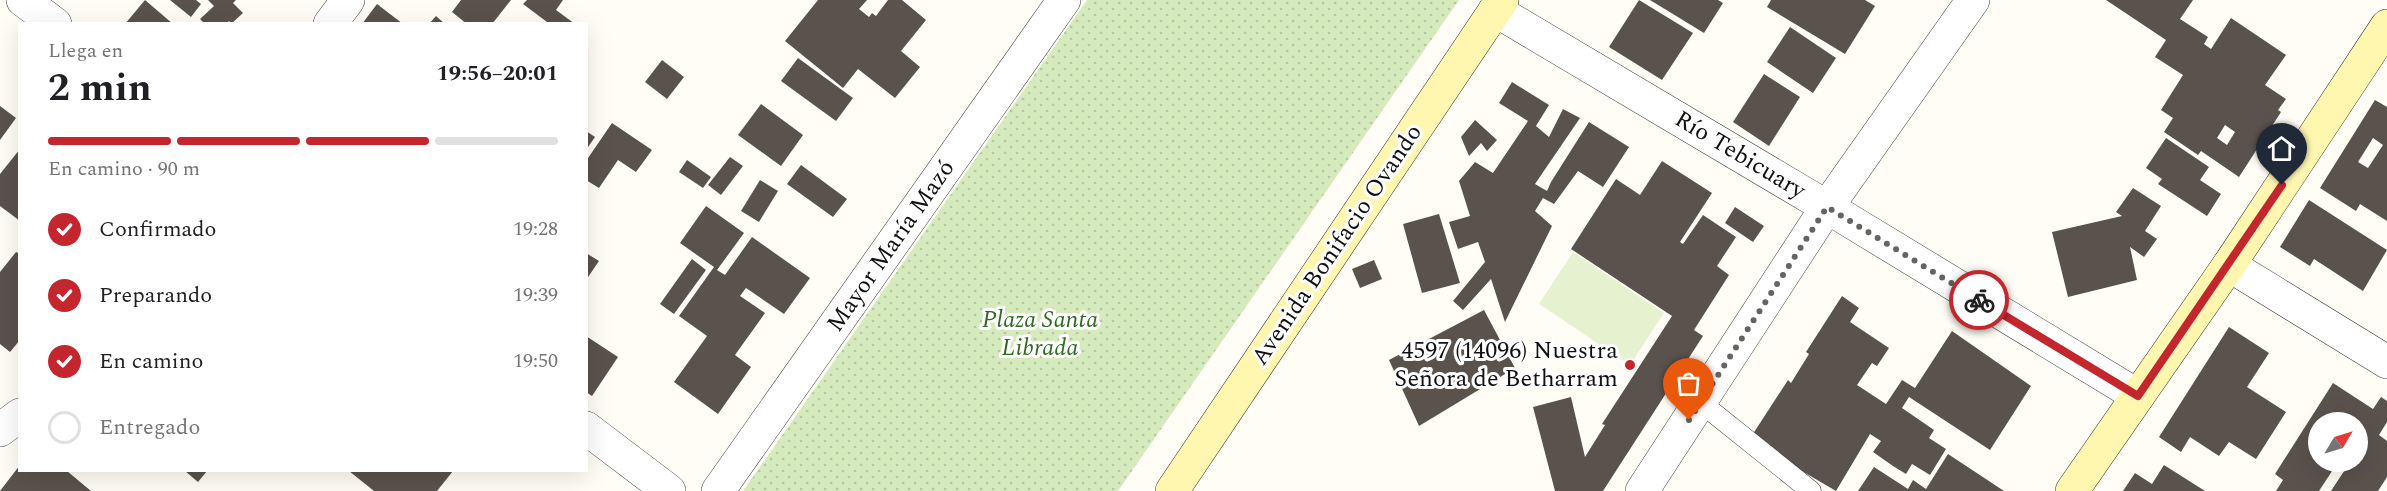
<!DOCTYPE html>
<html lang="es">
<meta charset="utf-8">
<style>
:root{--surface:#fff;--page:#f6f6f6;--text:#202124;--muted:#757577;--line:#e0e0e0;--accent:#c4262e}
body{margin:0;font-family:Spectral,serif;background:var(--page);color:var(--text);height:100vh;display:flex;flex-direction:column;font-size:22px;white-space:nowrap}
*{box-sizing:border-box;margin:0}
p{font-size:20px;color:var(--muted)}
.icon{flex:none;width:33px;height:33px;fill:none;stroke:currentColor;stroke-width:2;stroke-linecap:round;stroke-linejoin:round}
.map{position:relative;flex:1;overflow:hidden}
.panel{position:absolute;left:18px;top:22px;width:570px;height:450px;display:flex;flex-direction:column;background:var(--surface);border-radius:0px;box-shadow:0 6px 24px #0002}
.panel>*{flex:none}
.needle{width:39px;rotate:52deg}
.tools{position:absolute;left:2308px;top:412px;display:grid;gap:12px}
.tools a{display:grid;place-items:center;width:60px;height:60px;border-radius:50%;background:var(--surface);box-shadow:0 6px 24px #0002;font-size:30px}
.pin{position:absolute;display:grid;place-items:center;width:51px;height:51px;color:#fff;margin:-62px -26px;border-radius:50% 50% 50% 0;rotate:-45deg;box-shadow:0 0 6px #0007}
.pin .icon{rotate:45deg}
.courier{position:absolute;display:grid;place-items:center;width:60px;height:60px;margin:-30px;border:4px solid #c4262e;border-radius:50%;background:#fff;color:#222;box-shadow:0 2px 8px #0007}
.head em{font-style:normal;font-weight:700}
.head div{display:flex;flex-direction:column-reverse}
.head{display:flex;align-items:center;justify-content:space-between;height:102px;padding:0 30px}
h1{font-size:39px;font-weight:700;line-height:45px}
.bar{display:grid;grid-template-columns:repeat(4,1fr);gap:9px 6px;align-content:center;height:72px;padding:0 30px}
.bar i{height:8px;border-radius:4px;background:var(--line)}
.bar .active{background:var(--accent)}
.bar p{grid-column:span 4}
ol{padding:0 30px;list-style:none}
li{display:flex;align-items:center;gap:18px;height:66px}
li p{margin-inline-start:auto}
li .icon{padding:6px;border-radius:50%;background:var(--accent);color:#fff;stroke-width:4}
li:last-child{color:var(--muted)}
li i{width:33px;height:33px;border:3px solid var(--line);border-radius:50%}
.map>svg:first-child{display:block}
.park{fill:url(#park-dots)}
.pitch{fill:#e6f2cf}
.building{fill:#5a524d;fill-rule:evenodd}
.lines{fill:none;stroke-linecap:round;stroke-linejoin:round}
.lane-casing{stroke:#444;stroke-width:21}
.street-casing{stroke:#444;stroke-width:34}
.secondary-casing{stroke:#333;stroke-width:34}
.lane{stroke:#fff;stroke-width:20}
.street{stroke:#fff;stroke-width:33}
.secondary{stroke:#fff6b0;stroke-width:33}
.done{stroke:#646461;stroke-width:6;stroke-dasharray:0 10.8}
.route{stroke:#c4262e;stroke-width:8}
.poi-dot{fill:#c4262e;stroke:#fff;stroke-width:2}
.labels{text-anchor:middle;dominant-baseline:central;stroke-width:6;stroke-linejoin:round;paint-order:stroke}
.street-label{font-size:24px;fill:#111;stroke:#fff}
.park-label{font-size:24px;font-style:italic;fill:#2f6b1f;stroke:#fff}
.poi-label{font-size:24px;fill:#111;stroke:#fff;text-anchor:end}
</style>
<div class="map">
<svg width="2387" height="491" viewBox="0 0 2387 491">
<defs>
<pattern id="park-dots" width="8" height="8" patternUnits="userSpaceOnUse" patternTransform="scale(1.5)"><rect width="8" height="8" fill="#d5ebbd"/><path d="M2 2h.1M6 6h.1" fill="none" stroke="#b6c8a1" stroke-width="1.8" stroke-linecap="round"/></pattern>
</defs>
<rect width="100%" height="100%" fill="#fffdf5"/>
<path class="park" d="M1087 0H1459L1118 491H743Z"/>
<path class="pitch" d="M1573 252 1664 313 1630 365 1539 304Z"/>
<g class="building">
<path d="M145 0 173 24H125Z"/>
<path d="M170 0H196L201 4 191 17Z"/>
<path d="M208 0H236L233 3 243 13 231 24 229 21 226 24H205L200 19 214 6Z"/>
<path d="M461 0H511L492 24H467L452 12Z"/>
<path d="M527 0H563L556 10 575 24H546L547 22 523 4Z"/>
<path d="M818 0H867L859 9 869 17 872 13 876 16 888 0H902L926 20 901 51 920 67 895 98 858 69 843 88 785 41Z"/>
<path d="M1639 0 1693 33 1662 80 1609 47Z"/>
<path d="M1650 0H1718L1723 3 1704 33Z"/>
<path d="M1771 0H1865L1875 6 1845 54 1767 7Z"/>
<path d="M2106 0H2193L2180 19 2208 37 2204 44 2211 49 2231 18 2286 55 2265 85 2286 99 2278 110 2281 112 2239 177 2201 151 2198 155 2164 132 2173 118 2161 110 2183 75 2155 57 2166 40ZM2225 125 2235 132 2227 145 2217 138Z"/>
<path d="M377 4 403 24H362Z"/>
<path d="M436 16 445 24H429Z"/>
<path d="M1790 27 1836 58 1813 93 1767 62Z"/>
<path d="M798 58 853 98 836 121 781 81Z"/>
<path d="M662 60 684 77 667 99 645 82Z"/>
<path d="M1764 74 1800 97 1769 146 1733 122Z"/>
<path d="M1512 82 1549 105 1536 126 1549 137 1563 109 1580 118 1535 184 1547 191 1551 182 1589 122 1629 147 1603 187 1578 171 1554 204 1543 198 1535 211 1552 226 1505 322 1491 279 1463 310 1453 301 1485 262 1478 242 1458 249 1449 222 1470 216 1459 181 1475 162 1493 173 1528 121 1499 103Z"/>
<path d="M2375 100 2387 107V221L2360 204 2356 211 2320 188ZM2373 138 2383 145 2368 168 2358 162Z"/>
<path d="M761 104 803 135 781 166 738 135Z"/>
<path d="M0 106 16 118 0 140Z"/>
<path d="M1475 120 1497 140 1487 151 1481 143 1469 156 1461 137Z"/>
<path d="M612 123 652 150 636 172 618 160 599 188 586 180V161Z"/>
<path d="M586 131 595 137 586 150Z"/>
<path d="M2166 138 2209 167 2200 180 2221 194 2207 216 2158 184 2162 179 2146 168Z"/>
<path d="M20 149V221L0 206V174Z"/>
<path d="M730 157 743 166 721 195 708 185Z"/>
<path d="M687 160 711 177 703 188 679 172Z"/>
<path d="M1662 161 1712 193 1680 242 1683 244 1703 215 1736 237 1717 266 1729 275 1694 330 1703 336 1603 491H1555L1533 407 1571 397 1585 457 1605 425 1602 424 1672 316 1571 249 1616 179 1640 195Z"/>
<path d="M801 165 847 199 833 217 787 184Z"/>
<path d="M760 180 778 191 759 222 741 211Z"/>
<path d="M2133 188 2161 206 2145 231 2157 239 2144 257 2130 247 2137 280 2068 297 2052 232 2122 216 2116 212Z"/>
<path d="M2309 200 2387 250 2363 291 2314 259 2310 266 2280 247Z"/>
<path d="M706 206 744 233 717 270 725 275 752 237 810 278 784 314 746 288 740 296 765 313 735 355 751 367 718 414 674 382 707 336 679 316 714 267 680 243Z"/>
<path d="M1735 207 1764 226 1753 242 1725 223Z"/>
<path d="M1439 214 1460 283 1422 293 1403 224Z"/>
<path d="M16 252 20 254V340L10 352 0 344V272Z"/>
<path d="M586 253 599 261 586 280Z"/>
<path d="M692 259 706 270 674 314 660 304Z"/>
<path d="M1374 260 1382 279 1360 288 1352 269Z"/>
<path d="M1842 296 1859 308 1850 322 1889 348 1877 366 1872 363 1857 385 1886 404 1902 380 1915 388 1952 331 2031 386 1990 450 1909 397 1902 408 1934 430 1929 438 1946 449 1930 475 1912 464 1906 474 1893 466 1873 452 1881 441 1870 434 1836 491 1749 440 1788 380 1791 383 1809 354 1806 352Z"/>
<path d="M1484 310 1515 368 1419 426 1389 360Z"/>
<path d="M2229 327 2269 353 2247 387 2286 412 2256 459 2229 442 2219 456 2190 437 2181 452 2159 437Z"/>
<path d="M586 336 618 357 592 396 586 392Z"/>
<path d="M2333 383 2373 409 2381 397 2387 401V422L2379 435 2387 441V477L2378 491H2331L2350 462H2358V423H2319V462H2338L2319 491H2276L2283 480 2275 474Z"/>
<path d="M1948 454 2004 491H1858L1874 467 1908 489 1913 480 1926 489Z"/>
<path d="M20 465V471H67L91 491H0Z"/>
<path d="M2164 465 2205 491H2123L2135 473 2152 484Z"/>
<path d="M185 471H207L198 482Z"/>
<path d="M349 471H453L437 491H374Z"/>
</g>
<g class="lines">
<defs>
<path id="lane" d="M1700 402 1811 491"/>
<g id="street">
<path d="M23 0 55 24"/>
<path d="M1495 10 1827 207 2138 396"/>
<path d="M330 24 348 0"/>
<path d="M2229 265 2387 362"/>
<path d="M586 428 669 491"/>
<path d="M0 430 20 415"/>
<path d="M718 491 1064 0"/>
<path d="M1642 491 1827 207 1973 0"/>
</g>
<g id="secondary">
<path d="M1172 491 1502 0"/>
<path d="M2072 491 2229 265 2387 26"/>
</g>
</defs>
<use href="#lane" class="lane-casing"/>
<use href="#street" class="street-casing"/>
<use href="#secondary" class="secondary-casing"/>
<use href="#lane" class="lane"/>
<use href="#street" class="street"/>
<use href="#secondary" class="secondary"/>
</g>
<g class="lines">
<path class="done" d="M1689 420 1827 207 1979 300"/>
<path class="route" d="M1979 300 2138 396 2282 185"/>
</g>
<circle class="poi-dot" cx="1630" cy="365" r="6"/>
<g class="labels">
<g class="street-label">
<text transform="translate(1740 155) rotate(31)">Río Tebicuary</text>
<text transform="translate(1337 245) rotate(-56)">Avenida Bonifacio Ovando</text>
<text transform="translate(891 246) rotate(-55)">Mayor María Mazó</text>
</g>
<g class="park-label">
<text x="1040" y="320">Plaza Santa<tspan x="1040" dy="28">Librada</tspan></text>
</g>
<g class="poi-label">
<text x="1618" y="351">4597 (14096) Nuestra<tspan x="1618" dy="28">Señora de Betharram</tspan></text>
</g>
</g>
</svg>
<div class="tools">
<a><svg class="needle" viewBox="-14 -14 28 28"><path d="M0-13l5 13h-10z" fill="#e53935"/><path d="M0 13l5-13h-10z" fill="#757577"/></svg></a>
</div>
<div class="pin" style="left:1689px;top:420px;background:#ea580c"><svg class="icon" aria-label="bag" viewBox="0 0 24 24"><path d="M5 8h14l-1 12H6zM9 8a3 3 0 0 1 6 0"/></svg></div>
<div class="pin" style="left:2282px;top:185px;background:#1f2937"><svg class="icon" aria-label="home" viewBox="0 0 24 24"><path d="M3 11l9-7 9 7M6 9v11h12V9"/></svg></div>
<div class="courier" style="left:1979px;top:300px"><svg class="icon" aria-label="bike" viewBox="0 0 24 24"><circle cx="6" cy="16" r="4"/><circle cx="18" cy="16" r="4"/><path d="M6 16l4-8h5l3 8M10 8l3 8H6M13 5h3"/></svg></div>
<section class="panel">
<div class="head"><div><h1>2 min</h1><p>Llega en</p></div><em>19:56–20:01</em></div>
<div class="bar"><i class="active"></i><i class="active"></i><i class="active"></i><i></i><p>En camino · 90 m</p></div>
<ol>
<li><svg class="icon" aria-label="check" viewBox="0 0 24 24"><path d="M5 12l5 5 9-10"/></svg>Confirmado<p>19:28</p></li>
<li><svg class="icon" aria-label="check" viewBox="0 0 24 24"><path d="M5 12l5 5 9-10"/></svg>Preparando<p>19:39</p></li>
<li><svg class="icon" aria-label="check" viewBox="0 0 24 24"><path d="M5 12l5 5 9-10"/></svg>En camino<p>19:50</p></li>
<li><i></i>Entregado</li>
</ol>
</section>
</div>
